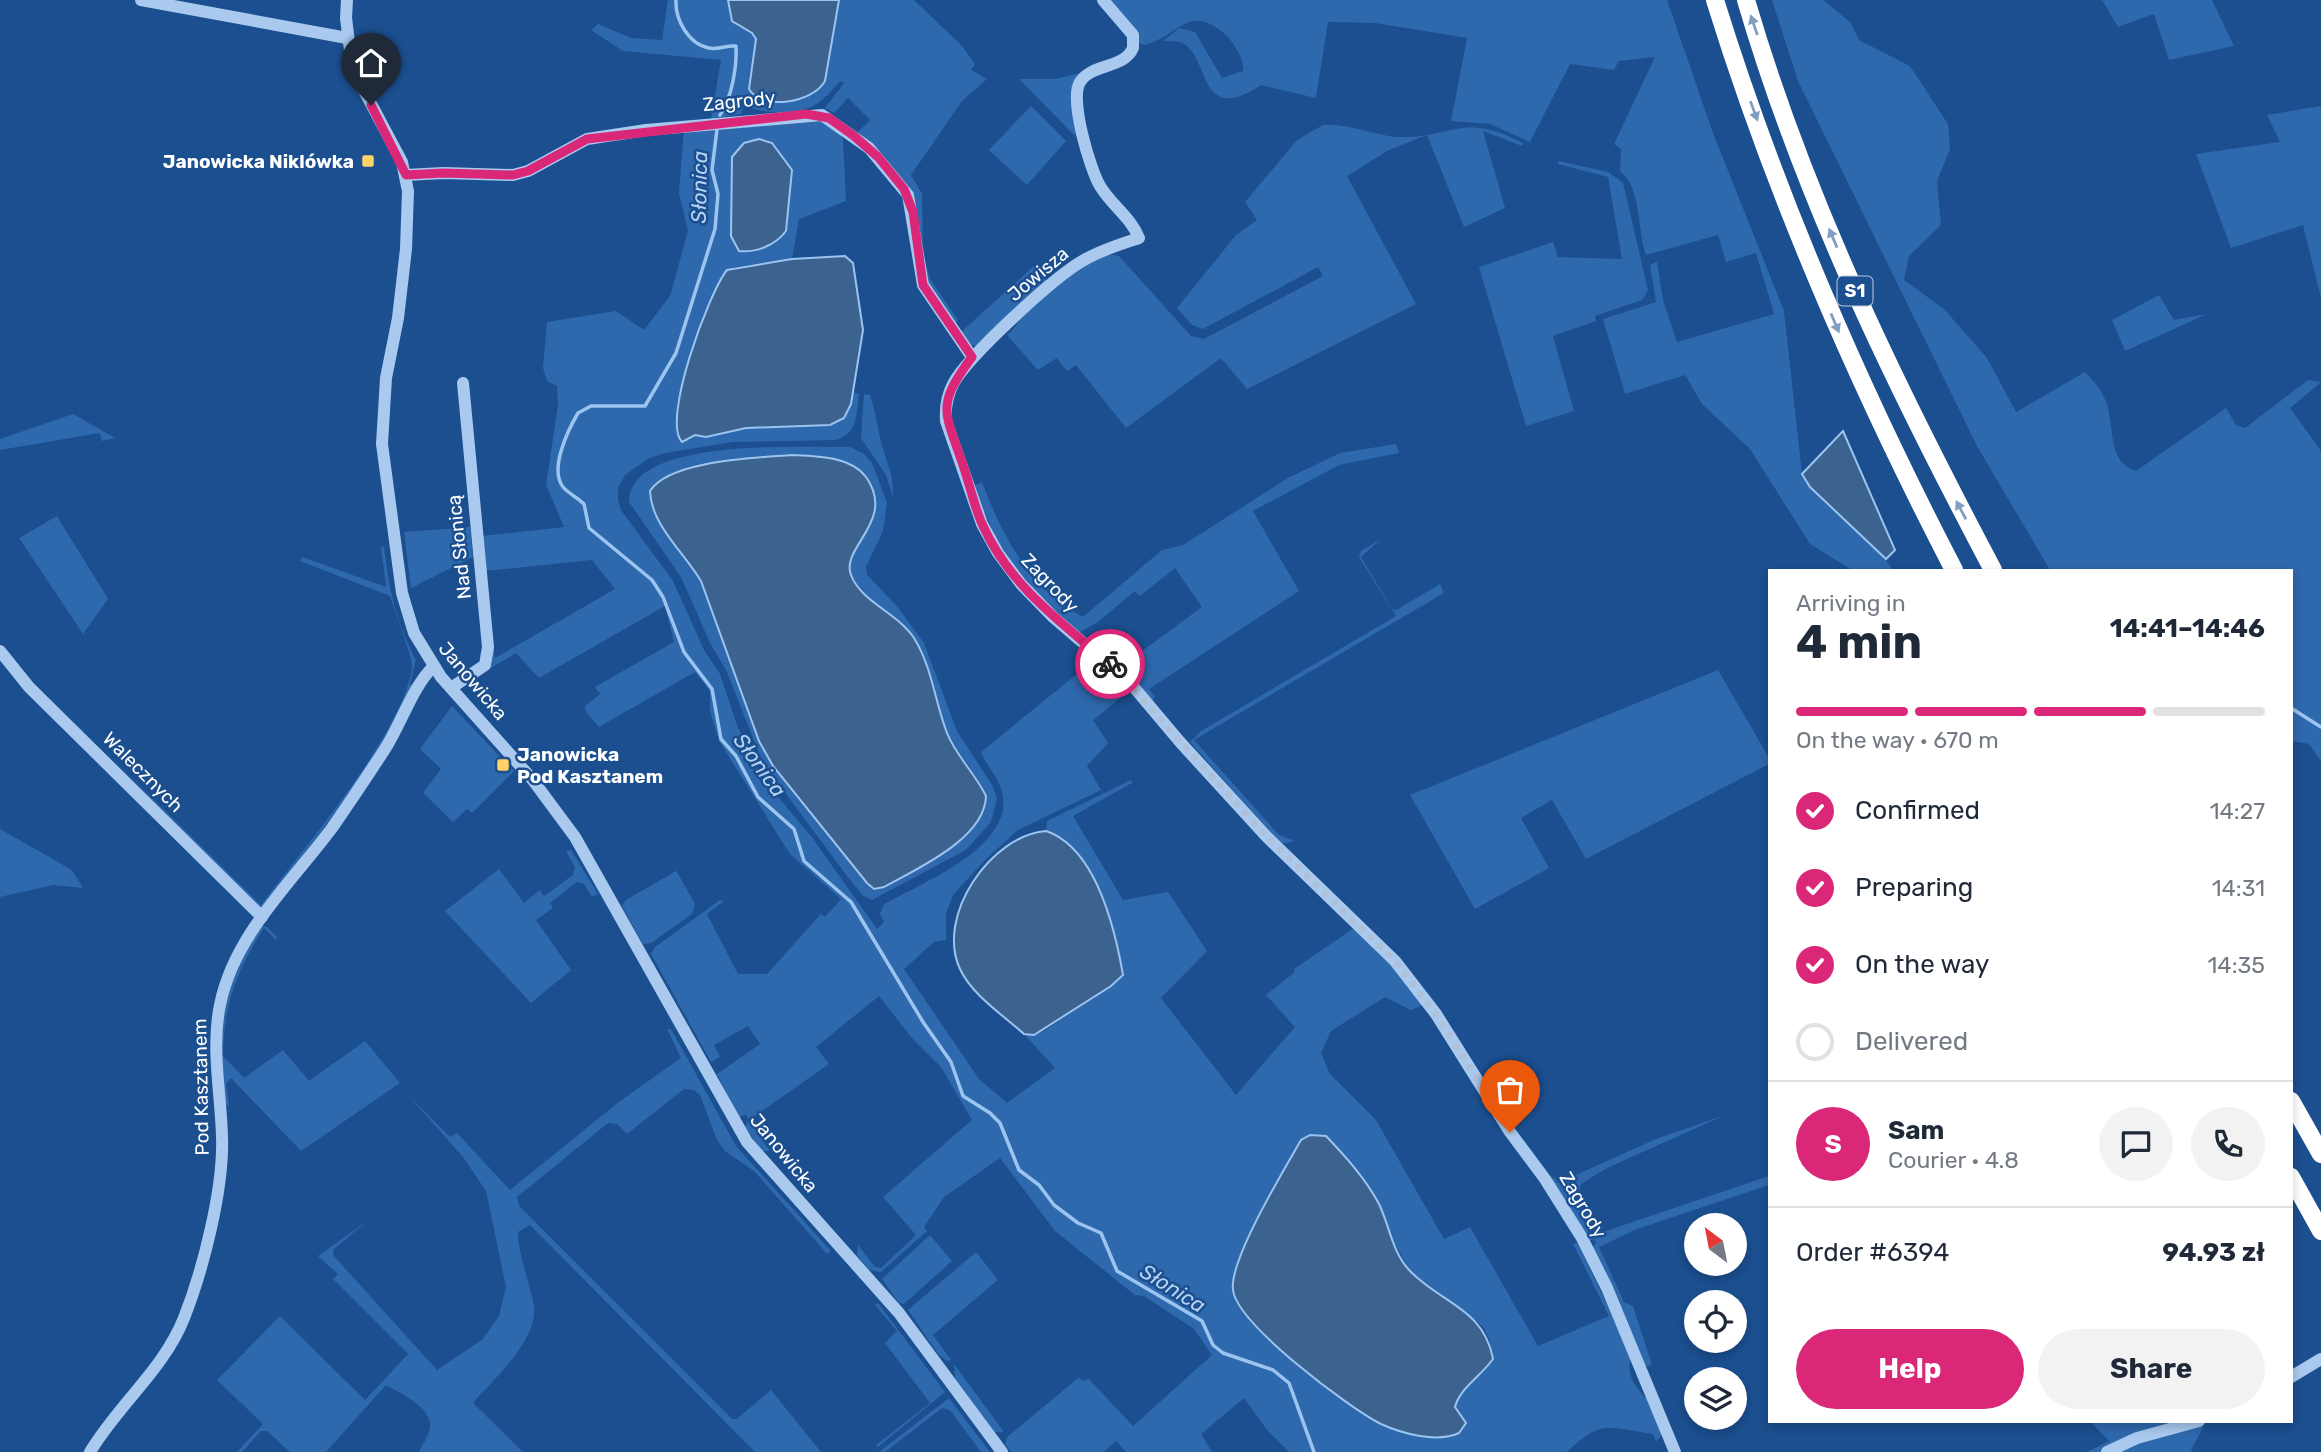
<!DOCTYPE html>
<meta charset="utf-8">
<style>
:root{--surface:#fff;--page:#f2f2f3;--text:#1f2937;--muted:#747a83;--line:#e0e1e3;--accent:#db2777}
body{margin:0;font-family:Rubik,sans-serif;background:var(--page);color:var(--text);height:100vh;display:flex;flex-direction:column;font-size:26px;white-space:nowrap}
*{box-sizing:border-box;margin:0}
p{font-size:23px;color:var(--muted)}
.icon{flex:none;width:38px;height:38px;fill:none;stroke:currentColor;stroke-width:2;stroke-linecap:round;stroke-linejoin:round}
.map{position:relative;flex:1;overflow:hidden}
.panel{position:absolute;left:1768px;top:569px;width:525px;height:854px;display:flex;flex-direction:column;background:var(--surface);border-radius:0px;box-shadow:0 4px 10px #0003}
.panel>*{flex:none}
.needle{width:46px;rotate:328deg}
.buttons{position:absolute;left:1684px;top:1213px;display:grid;gap:14px}
.buttons a{display:grid;place-items:center;width:63px;height:63px;border-radius:50%;background:var(--surface);box-shadow:0 4px 10px #0003;font-size:35px}
.pin{position:absolute;display:grid;place-items:center;width:60px;height:60px;color:#fff;margin:-72px -30px;border-radius:50% 50% 50% 0;rotate:-45deg;box-shadow:0 0 7px #0007}
.pin .icon{rotate:45deg}
.courier{position:absolute;display:grid;place-items:center;width:70px;height:70px;margin:-35px;border:5px solid #db2777;border-radius:50%;background:#fff;color:#222;box-shadow:0 2px 9px #0007}
.headline em{font-style:normal;font-weight:700}
.headline div{display:flex;flex-direction:column-reverse}
.headline{display:flex;align-items:center;justify-content:space-between;height:119px;padding:0 28px}
h1{font-size:46px;font-weight:700;line-height:52px}
.bar{display:grid;grid-template-columns:repeat(4,1fr);gap:10px 7px;align-content:center;height:84px;padding:0 28px}
.bar i{height:9px;border-radius:5px;background:var(--line)}
.bar .on{background:var(--accent)}
.bar p{grid-column:span 4}
.line{display:flex;align-items:center;gap:18px;padding:0 28px;border-top:2px solid var(--line)}
.line div{flex:1}
.round{display:grid;place-items:center;flex:none;width:74px;height:74px;border-radius:37px;background:var(--page)}
ol{padding:0 28px;list-style:none}
li{display:flex;align-items:center;gap:21px;height:77px}
li p{margin-inline-start:auto}
li .icon{padding:7px;border-radius:50%;background:var(--accent);color:#fff;stroke-width:4}
li:last-child{color:var(--muted)}
li i{width:38px;height:38px;border:4px solid var(--line);border-radius:50%}
.cta{display:flex;gap:14px;margin-top:auto;padding:14px 28px}
.cta a{flex:1;height:80px;border-radius:42px;background:var(--accent);color:#fff;font-size:28px;font-weight:700;line-height:80px;text-align:center}
.cta a+a{background:var(--page);color:var(--text)}
.map>svg:first-child{display:block}
.green{fill:#2e69ad;fill-rule:evenodd}
.water{fill:#3c6290;stroke:#9cc4f0;stroke-width:2}
.lines{fill:none;stroke-linecap:round;stroke-linejoin:round}
.stream{stroke:#9cc4f0;stroke-width:3.5}
.minor{stroke:#a9c9ee;stroke-width:12}
.highway{stroke:#fff;stroke-width:18}
.oneway{fill:#829ec1}
.done{stroke:#afc1d8;stroke-width:7;stroke-dasharray:0 12.6}
.route{stroke:#db2777;stroke-width:9}
.poi-dot{fill:#ffd166;stroke:#1b4f8f;stroke-width:2.5}
.labels{text-anchor:middle;dominant-baseline:central;stroke-width:5;stroke-linejoin:round;paint-order:stroke}
.shield{fill:#1b4f8f;stroke:#bbcadd;stroke-width:2}
.shield-label{font-size:18px;font-weight:bold;fill:#fff}
.street-label{font-size:19px;fill:#fff;stroke:#1b4f8f}
.poi-label{font-size:19px;font-weight:bold;fill:#fff;stroke:#1b4f8f;text-anchor:end}
.water-label{font-size:21px;font-style:italic;fill:#b5d3f5;stroke:#1b4f8f}
</style>
<div class="map">
<svg width="2321" height="1452" viewBox="0 0 2321 1452">
<rect width="100%" height="100%" fill="#1b4f8f"/>
<g class="green">
<path d="M668 0H728L737 26 752 33 756 39 749 89 830 44 839 0H914L962 46 975 64 971 70 987 79 962 101 911 175 922 194 923 253 930 279 958 320 956 323 928 287 916 212 857 133 870 120 848 98 834 113 825 108 844 83 841 81C833 88 826 98 817 104 799 115 763 115 744 105L741 114 711 119 721 60 623 51 591 30 598 24 631 38 662 40Z"/>
<path d="M1107 0H1667L1713 133 1784 311 1802 474C1824 511 1869 533 1893 570H1852L1810 544 1750 449 1702 404 1685 375 1625 394 1603 319 1656 302 1650 265 1657 262 1663 300 1677 342 1774 314 1756 253 1726 262 1718 235 1646 255C1637 231 1642 188 1620 171L1621 149 1614 144 1655 57 1619 61 1614 70 1570 64 1530 142 1490 124 1451 121 1467 38 1375 23 1328 22 1316 98 1261 85C1196 128 1211 53 1180 42 1175 41 1169 41 1163 41L1179 28 1195 32 1222 78 1243 71C1245 60 1235 46 1228 37 1188 0 1180 37 1144 45L1139 43Z"/>
<path d="M1772 0H1823L1850 22 1859 40 1910 66 1948 124 1950 149 1937 181 1941 225 1909 256 1904 280 1944 309 1987 358 2016 412 2085 372C2095 382 2102 391 2107 404 2114 426 2108 464 2136 471L2226 408 2236 425 2245 428 2308 380 2321 382 2290 408 2321 451V761L2309 744 2291 741V570H2050L1977 446 1798 81Z"/>
<path d="M2102 0H2212L2234 46 2169 60 2154 14 2118 27Z"/>
<path d="M1089 71 1079 77V133L1074 135 1019 79H1054Z"/>
<path d="M1031 106 1066 141 1027 185 989 150Z"/>
<path d="M2321 106V298L2303 225 2231 248 2196 154 2280 142 2267 115Z"/>
<path d="M820 118 839 132 843 139 846 201 799 219 792 259 734 267 721 277 677 402 676 432 690 440 695 435 707 437 746 428 830 425 851 404 852 392 859 394C856 415 858 434 835 440L733 442 665 453 649 458 625 475 618 488V500L621 510 673 581 704 650 720 674 738 728 769 786 811 836 877 929 884 922 880 914 884 904C920 884 1011 848 1003 796 1001 780 987 767 981 752L1094 660 1128 688V692L1093 720 1108 743 1087 766 1101 790 1018 830 985 860 953 895 946 914V940L934 942 904 969 979 1079 1007 1103 1055 1068 1024 1034 1034 1035 1044 1031 1111 986 1123 976C1115 929 1096 848 1046 831L1047 821 1131 780 1132 783 1073 816 1123 900 1168 892 1207 951 1161 998 1236 1095 1295 1027 1266 995 1295 972 1294 969 1354 928 1391 965 1423 1005 1411 1010 1385 997 1331 1031 1321 1053 1330 1074 1376 1120 1444 1239 1470 1227 1538 1346 1609 1316 1573 1244 1578 1243 1631 1355C1626 1380 1636 1386 1650 1403 1657 1410 1660 1425 1663 1434L1656 1441 1653 1434C1608 1428 1603 1418 1567 1452H1289L1267 1430 1244 1398 1201 1434 1212 1452H1126L1116 1441 1104 1452H1011L1005 1444 1007 1437 1078 1378 1085 1381 1088 1378 1133 1426 1212 1355 1194 1329 1144 1296 1135 1295 1055 1231 1000 1158 944 1197 924 1227 927 1231 881 1272 869 1270 857 1255 858 1245 875 1267 881 1268 916 1235 883 1197 972 1120 941 1067 911 1037 879 996 816 1047 829 1064 749 1120 770 1151H761L745 1127 749 1120 746 1115 738 1117 717 1074 760 1044 748 1026 714 1045 720 1057 711 1062 651 954 655 947 720 900 724 901 707 914 738 974H767L821 914 825 917 841 899 790 854 719 741 710 711V691L695 672 599 727 586 712 585 706 600 694 595 687 674 642 665 606 539 678 516 653 463 685 494 663 488 664 492 636 495 658 615 589 592 560 485 571 482 536 564 527 546 485 558 405 557 386 547 381 543 368 547 322 616 311 644 330 670 296 688 231 679 193 684 128ZM1301 1140 1380 1206 1388 1232 1411 1272 1466 1312 1483 1327 1490 1341 1467 1388 1458 1397 1455 1407 1459 1415 1438 1437 1412 1434 1381 1424 1233 1275 1264 1207Z"/>
<path d="M1323 125C1349 123 1372 135 1397 137 1453 139 1461 111 1523 143L1522 146 1483 131 1505 208 1464 227 1427 135 1389 150 1347 176 1416 304 1247 389 1221 358 1126 428 1076 365 1067 371 1057 358 1038 370 1007 335C1016 328 1017 322 1024 314 1042 295 1093 248 1119 256L1191 336 1204 339 1323 276 1318 267 1203 329 1192 325 1177 308 1236 235 1257 220 1245 202 1297 140Z"/>
<path d="M1559 161 1608 172 1623 183 1648 290 1642 300 1595 316 1596 321 1553 336 1574 411 1526 426 1479 267 1553 242 1558 257 1622 259 1608 177 1558 164Z"/>
<path d="M1035 265 1050 284 976 346 969 344 961 332Z"/>
<path d="M2159 295 2174 320 2207 314 2125 351 2112 320Z"/>
<path d="M864 394 870 395C876 413 878 431 883 449 888 466 894 478 893 497L886 475 861 438Z"/>
<path d="M73 414 115 438 102 441 100 433 0 450V439Z"/>
<path d="M1396 444 1399 453 1339 465 1253 511 1299 591 1149 689 1155 697 1152 700 1119 663 1120 659 1126 663 1202 607 1175 568 1140 596 1135 591 1098 622 1080 632C1023 588 999 553 974 486L982 482C1002 536 1031 590 1083 617L1162 550 1183 545 1288 478 1340 453Z"/>
<path d="M850 447 863 453 872 463 887 503 883 531 866 567 867 575 896 605 924 643 957 731 992 785 997 798 991 822 966 850 872 900 862 895 844 872 763 763 726 670 710 643 681 577 629 502C629 436 806 448 850 447ZM792 455 841 461C843 491 842 546 850 572 857 600 896 613 912 636 932 663 935 699 946 730 953 751 971 765 980 784 1001 831 915 870 884 887L874 888 867 883 773 766 759 741 701 581 687 558 658 521 650 491C669 460 757 458 792 455Z"/>
<path d="M57 516 108 599 83 634 19 538Z"/>
<path d="M470 527 473 557 411 588 404 532Z"/>
<path d="M1381 539 1361 557 1392 609 1396 610 1440 584 1444 593 1194 740 1279 835 1295 841 1281 844 1190 742 1201 731 1396 616 1359 557 1361 551Z"/>
<path d="M381 546 384 547C390 592 395 619 416 660L410 684 414 686C373 767 317 838 261 909L98 745 261 905C302 850 404 732 412 667 413 658 394 609 390 596L300 561 302 557 386 587Z"/>
<path d="M1718 670 1769 758V764L1586 859 1552 800 1521 818 1549 868 1475 909 1410 795Z"/>
<path d="M452 706 503 760 501 762 506 768 509 766 514 771 472 813 467 809 453 822 423 793 441 769 420 749Z"/>
<path d="M647 819 695 904 692 914 651 943 643 944 622 906 626 900 676 871Z"/>
<path d="M0 829 72 870 83 888 53 885 0 897Z"/>
<path d="M571 850 598 894 592 897 584 884 577 882 550 903 553 908 536 920 571 970 531 1003 445 911 499 869 524 903 540 890 544 896 573 875 575 867 566 851Z"/>
<path d="M261 926 267 927 277 937 276 940 264 928C236 972 224 1003 223 1056L244 1078 283 1050 309 1081 365 1041 400 1083 301 1151 231 1078 226 1083 229 1107 225 1103C220 1022 219 998 261 926Z"/>
<path d="M667 1029H671L736 1146 831 1251 827 1254 754 1171 725 1151 717 1140 700 1095 694 1090 684 1089 627 1134 617 1124 608 1123 517 1197 519 1206 732 1419H737L771 1390 821 1452H755L530 1225 518 1232C519 1259 530 1281 534 1307 538 1340 492 1381 473 1403L523 1452H419C422 1445 430 1434 430 1426 431 1407 400 1393 386 1385L326 1452H290L267 1431H261L242 1452H237L263 1424 217 1380 280 1316 365 1400 408 1354 333 1279 338 1274 318 1256 367 1221 334 1249 333 1255 437 1370 483 1339 499 1316 506 1287 486 1191 463 1157 408 1095 450 1137 457 1133 510 1190 620 1101 681 1058Z"/>
<path d="M1725 1115 1605 1169 1581 1184C1575 1203 1582 1219 1591 1236L1769 1176V1185L1637 1229 1599 1247 1624 1302 1633 1306 1652 1365 1644 1367 1592 1248 1596 1243 1594 1239 1589 1241 1551 1181 1554 1177 1558 1183 1656 1139Z"/>
<path d="M930 1235 952 1261 904 1304 899 1303 882 1279Z"/>
<path d="M976 1252 998 1280 933 1335 951 1360 947 1361 938 1354 908 1310Z"/>
<path d="M878 1303 945 1392 878 1447 875 1446 930 1403 885 1343 897 1331 875 1305Z"/>
<path d="M954 1364 1004 1432H994L955 1378Z"/>
<path d="M949 1398 990 1452H981L950 1410 942 1408 885 1452H879Z"/>
<path d="M2090 1421H2166L2180 1424 2101 1452H2087L2109 1441Z"/>
<path d="M2204 1426 2191 1450 2193 1452H2117L2142 1441Z"/>
</g>
<g class="water">
<path d="M728 0H839L825 81C813 103 762 111 749 89L756 39 752 33 732 21Z"/>
<path d="M759 139 772 143 792 170 786 231C776 245 756 253 739 251L731 236 732 157 744 143Z"/>
<path d="M845 256 853 263 863 330 851 404 844 418 830 425 746 428 706 437 695 435 682 442C661 421 709 292 727 270L792 259Z"/>
<path d="M1843 431 1895 550 1886 559 1810 487 1802 474Z"/>
<path d="M792 455C816 456 850 456 866 477 897 521 840 547 851 575 861 602 898 613 914 638 932 667 935 702 947 733 956 756 975 773 986 796 985 839 916 869 884 887L874 889 867 883 773 766 759 741 701 581C684 552 651 525 650 491 669 460 757 458 792 455Z"/>
<path d="M1046 831C1096 848 1115 929 1123 975L1111 986 1034 1035 1024 1034C1003 1015 972 995 960 969 935 915 992 835 1046 831Z"/>
<path d="M1310 1135 1326 1136C1346 1157 1365 1178 1379 1204 1390 1227 1392 1253 1411 1272 1443 1304 1484 1309 1493 1359 1481 1376 1460 1388 1455 1407L1466 1423 1459 1433C1437 1443 1403 1434 1381 1424 1349 1408 1237 1324 1233 1290 1229 1260 1284 1170 1301 1140Z"/>
</g>
<g class="lines">
<g class="stream">
<path d="M676 0C675 19 688 44 709 48 717 50 727 45 736 46 737 66 732 98 720 115"/>
<path d="M717 129 712 170 718 194 715 229 676 353 645 406H591L578 413C568 430 549 469 563 487 568 493 578 498 584 504L589 528 652 580 663 597 684 652 712 689 721 739 736 756 758 797 794 829 804 861 851 902 923 1022 951 1062 963 1096 990 1113 1000 1123 1019 1170 1039 1185 1054 1205 1078 1223 1101 1233 1117 1271 1202 1321 1213 1345 1223 1353 1273 1370 1289 1383 1314 1452"/>
<path d="M2291 708 2321 727"/>
</g>
<g class="minor">
<path d="M141 0 347 38"/>
<path d="M347 0 346 18 351 58 360 83 402 162 408 191 406 249 398 318 386 378 382 444 402 593 414 633 441 677 532 779 575 837 747 1142 899 1313 1002 1452"/>
<path d="M1103 0 1133 35V48C1124 69 1092 63 1080 82 1069 99 1090 169 1100 186 1112 206 1130 216 1139 238 1121 244 1101 250 1084 260 1055 276 968 356 953 384 947 396 945 408 946 421L982 524 998 553 1021 584 1053 617 1132 685 1180 742 1266 836 1395 961 1436 1014 1510 1132 1545 1179 1582 1238 1607 1288 1675 1452"/>
<path d="M406 175 443 173 513 175 528 171 587 139 646 130 822 115 869 148 908 195 923 285 972 357"/>
<path d="M0 651 29 687 262 917"/>
<path d="M451 688 485 665 488 647 463 383"/>
<path d="M2291 1377 2321 1359"/>
<path d="M90 1452C118 1405 164 1369 184 1318 203 1270 224 1188 222 1137 221 1094 211 1048 220 1005 234 935 291 883 332 828 350 802 368 775 385 749 401 724 413 686 433 667"/>
<path d="M2107 1452 2137 1438 2199 1421"/>
</g>
<g class="highway">
<path d="M1715 0C1776 197 1859 387 1954 570"/>
<path d="M1746 0C1804 199 1896 387 1993 570"/>
<path d="M2291 1101 2321 1154"/>
<path d="M2291 1177 2321 1231"/>
</g>
</g>
<defs><path id="oneway-solid" d="M-6-.8H1V-3.2L6.5 0L1 3.2V.8H-6Z" transform="scale(1.75)"/></defs>
<g class="oneway">
<use href="#oneway-solid" transform="translate(1754 25) rotate(-109)"/>
<use href="#oneway-solid" transform="translate(1754 111) rotate(70)"/>
<use href="#oneway-solid" transform="translate(1833 238) rotate(-113)"/>
<use href="#oneway-solid" transform="translate(1835 323) rotate(67)"/>
<use href="#oneway-solid" transform="translate(1961 510) rotate(-118)"/>
</g>
<g class="lines">
<path class="done" d="M1110 664 1266 836 1395 961 1436 1014 1510 1132"/>
<path class="route" d="M371 105 406 175 443 173 513 175 528 171 587 139 806 114 829 118 854 136 878 157 904 189 913 212 923 285 972 357C935 407 945 411 963 465 970 485 974 507 983 526 1010 586 1062 623 1110 664"/>
</g>
<g class="poi-dot">
<rect x="361" y="154" width="14" height="14" rx="3.5"/>
<rect x="496" y="758" width="14" height="14" rx="3.5"/>
</g>
<g class="labels">
<rect class="shield" x="1837.5" y="276.5" width="35" height="29" rx="5"/>
<g class="shield-label">
<text x="1855" y="291">S1</text>
</g>
<g class="street-label">
<text transform="translate(739 101) rotate(-6)">Zagrody</text>
<text transform="translate(1038 274) rotate(-40)">Jowisza</text>
<text transform="translate(459 547) rotate(-96)">Nad Słonicą</text>
<text transform="translate(1050 583) rotate(46)">Zagrody</text>
<text transform="translate(473 681) rotate(50)">Janowicka</text>
<text transform="translate(143 772) rotate(45)">Walecznych</text>
<text transform="translate(201 1087) rotate(-91)">Pod Kasztanem</text>
<text transform="translate(784 1153) rotate(51)">Janowicka</text>
<text transform="translate(1583 1205) rotate(59)">Zagrody</text>
</g>
<g class="poi-label">
<text x="354" y="161">Janowicka Niklówka</text>
<text x="517" y="754" text-anchor="start">Janowicka<tspan x="517" dy="22">Pod Kasztanem</tspan></text>
</g>
<g class="water-label">
<text transform="translate(699 187) rotate(-89)">Słonica</text>
<text transform="translate(760 765) rotate(54)">Słonica</text>
<text transform="translate(1173 1288) rotate(32)">Słonica</text>
</g>
</g>
</svg>
<div class="buttons">
<a><svg class="needle" viewBox="-14 -14 28 28"><path d="M0-13l5 13h-10z" fill="#e53935"/><path d="M0 13l5-13h-10z" fill="#747a83"/></svg></a>
<a><svg class="icon" aria-label="locate" viewBox="0 0 24 24"><circle cx="12" cy="12" r="6"/><path d="M12 2v4M12 18v4M2 12h4M18 12h4"/></svg></a>
<a><svg class="icon" aria-label="layers" viewBox="0 0 24 24"><path d="M12 4l9 5-9 5-9-5zM3 14l9 5 9-5"/></svg></a>
</div>
<div class="pin" style="left:1510px;top:1132px;background:#ea580c"><svg class="icon" aria-label="bag" viewBox="0 0 24 24"><path d="M5 8h14l-1 12H6zM9 8a3 3 0 0 1 6 0"/></svg></div>
<div class="pin" style="left:371px;top:105px;background:#1f2937"><svg class="icon" aria-label="home" viewBox="0 0 24 24"><path d="M3 11l9-7 9 7M6 9v11h12V9"/></svg></div>
<div class="courier" style="left:1110px;top:664px"><svg class="icon" aria-label="bike" viewBox="0 0 24 24"><circle cx="6" cy="16" r="4"/><circle cx="18" cy="16" r="4"/><path d="M6 16l4-8h5l3 8M10 8l3 8H6M13 5h3"/></svg></div>
<section class="panel">
<div class="headline"><div><h1>4 min</h1><p>Arriving in</p></div><em>14:41–14:46</em></div>
<div class="bar"><i class="on"></i><i class="on"></i><i class="on"></i><i></i><p>On the way · 670 m</p></div>
<ol>
<li><svg class="icon" aria-label="check" viewBox="0 0 24 24"><path d="M5 12l5 5 9-10"/></svg>Confirmed<p>14:27</p></li>
<li><svg class="icon" aria-label="check" viewBox="0 0 24 24"><path d="M5 12l5 5 9-10"/></svg>Preparing<p>14:31</p></li>
<li><svg class="icon" aria-label="check" viewBox="0 0 24 24"><path d="M5 12l5 5 9-10"/></svg>On the way<p>14:35</p></li>
<li><i></i>Delivered</li>
</ol>
<div class="line" style="height:126px"><b class="round" style="background:var(--accent);color:#fff">S</b><div><b>Sam</b><p>Courier · 4.8</p></div><a class="round"><svg class="icon" aria-label="chat" viewBox="0 0 24 24"><path d="M4 5h16v11H9l-5 4z"/></svg></a><a class="round"><svg class="icon" aria-label="phone" viewBox="0 0 24 24"><path d="M5 4h4l2 5-3 2q2 4 5 5l2-3 5 2v4C11 20 4 13 5 4z"/></svg></a></div>
<div class="line" style="height:91px"><div>Order #6394</div><b>94.93 zł</b></div>
<div class="cta"><a>Help</a><a>Share</a></div>
</section>
</div>
